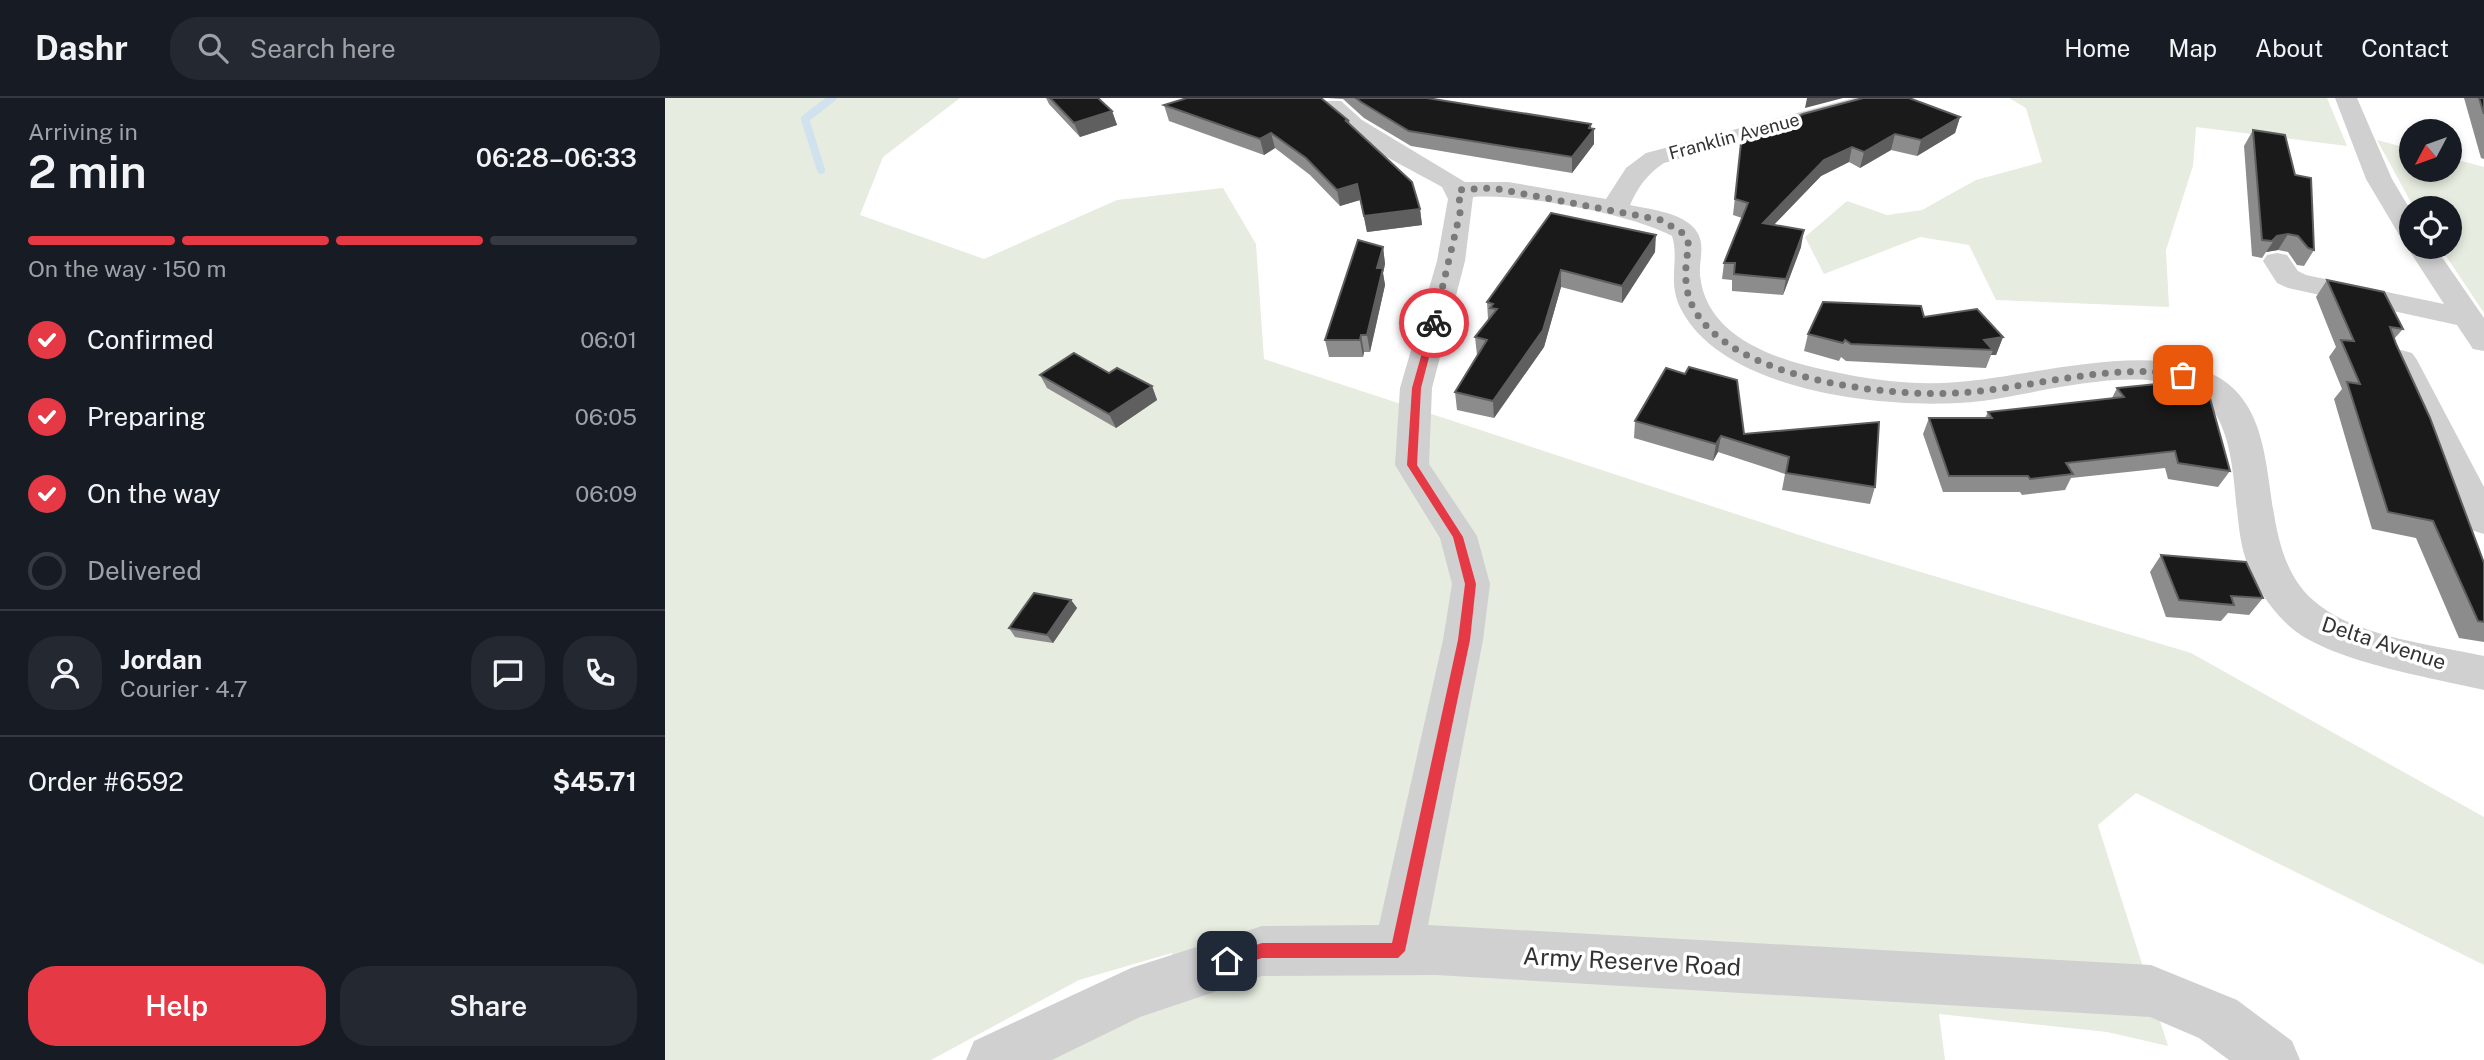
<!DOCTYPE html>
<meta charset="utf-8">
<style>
:root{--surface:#171b24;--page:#242831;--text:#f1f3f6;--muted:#9ea1a6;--line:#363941;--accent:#e63946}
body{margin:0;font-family:"Public Sans",sans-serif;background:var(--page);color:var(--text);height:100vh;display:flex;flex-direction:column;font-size:26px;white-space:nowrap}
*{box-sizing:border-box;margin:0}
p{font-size:23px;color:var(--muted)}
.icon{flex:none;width:38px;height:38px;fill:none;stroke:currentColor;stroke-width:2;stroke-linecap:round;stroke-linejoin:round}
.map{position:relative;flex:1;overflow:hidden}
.side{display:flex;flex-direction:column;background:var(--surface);width:665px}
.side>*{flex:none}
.needle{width:46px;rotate:229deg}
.tools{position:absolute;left:1734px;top:21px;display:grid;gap:14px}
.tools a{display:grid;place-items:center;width:63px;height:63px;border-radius:50%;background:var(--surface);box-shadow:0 4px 10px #0003;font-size:35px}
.pin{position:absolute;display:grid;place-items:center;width:60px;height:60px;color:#fff;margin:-30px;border-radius:14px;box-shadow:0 4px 10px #0006}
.courier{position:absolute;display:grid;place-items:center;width:70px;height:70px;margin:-35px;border:5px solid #e63946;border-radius:50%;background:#fff;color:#222;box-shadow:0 2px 9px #0007}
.headline em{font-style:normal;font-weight:600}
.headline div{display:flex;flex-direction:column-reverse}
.headline{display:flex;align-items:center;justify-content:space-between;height:119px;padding:0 28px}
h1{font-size:46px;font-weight:600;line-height:52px}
.bar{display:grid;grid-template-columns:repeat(4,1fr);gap:10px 7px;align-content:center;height:84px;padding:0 28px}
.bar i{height:9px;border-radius:5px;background:var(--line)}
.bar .current{background:var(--accent)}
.bar p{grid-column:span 4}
.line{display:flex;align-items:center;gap:18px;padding:0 28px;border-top:2px solid var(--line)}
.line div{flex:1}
.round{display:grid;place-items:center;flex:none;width:74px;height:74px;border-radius:28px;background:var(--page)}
ol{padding:0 28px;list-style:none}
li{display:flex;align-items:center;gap:21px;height:77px}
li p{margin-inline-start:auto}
li .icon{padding:7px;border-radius:50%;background:var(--accent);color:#fff;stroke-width:4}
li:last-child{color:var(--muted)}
li i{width:38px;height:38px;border:4px solid var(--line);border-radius:50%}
.cta{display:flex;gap:14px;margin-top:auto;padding:14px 28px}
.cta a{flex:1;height:80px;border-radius:28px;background:var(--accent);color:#fff;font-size:28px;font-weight:600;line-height:80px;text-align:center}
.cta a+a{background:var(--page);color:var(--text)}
header{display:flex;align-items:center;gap:42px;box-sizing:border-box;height:98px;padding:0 35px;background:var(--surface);border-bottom:2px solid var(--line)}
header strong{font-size:33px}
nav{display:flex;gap:38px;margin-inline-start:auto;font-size:24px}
.search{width:490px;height:63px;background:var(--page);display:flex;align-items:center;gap:18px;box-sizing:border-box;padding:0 24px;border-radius:28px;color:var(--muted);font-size:26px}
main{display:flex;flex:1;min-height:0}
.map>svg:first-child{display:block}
.green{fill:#e6ecdf}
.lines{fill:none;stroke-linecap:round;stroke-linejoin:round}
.stream{stroke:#cfe2ee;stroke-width:8}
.minor{fill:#d0d0d0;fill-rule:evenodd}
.wall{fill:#8c8c8c}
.shaded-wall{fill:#5f5f5f}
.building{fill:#1a1a1a;stroke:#5f5f5f;stroke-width:2}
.route{fill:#e63946}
.done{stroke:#7a7a7a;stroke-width:7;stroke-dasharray:0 12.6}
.labels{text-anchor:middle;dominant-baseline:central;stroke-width:7;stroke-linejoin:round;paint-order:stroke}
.far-street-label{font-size:18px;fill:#333;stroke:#fff}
.street-label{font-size:21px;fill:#333;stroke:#fff}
.near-street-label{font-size:24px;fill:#333;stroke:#fff}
</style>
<header>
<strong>Dashr</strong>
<div class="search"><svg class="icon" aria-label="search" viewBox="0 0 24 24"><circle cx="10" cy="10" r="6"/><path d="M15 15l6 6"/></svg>Search here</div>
<nav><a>Home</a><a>Map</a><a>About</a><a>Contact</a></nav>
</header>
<main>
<section class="side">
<div class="headline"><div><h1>2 min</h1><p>Arriving in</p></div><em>06:28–06:33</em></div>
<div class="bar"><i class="current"></i><i class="current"></i><i class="current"></i><i></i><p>On the way · 150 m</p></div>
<ol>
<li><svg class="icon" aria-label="check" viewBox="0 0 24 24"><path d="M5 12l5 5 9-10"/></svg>Confirmed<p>06:01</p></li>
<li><svg class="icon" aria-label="check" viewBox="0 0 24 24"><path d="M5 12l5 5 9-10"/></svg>Preparing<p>06:05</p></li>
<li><svg class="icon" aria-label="check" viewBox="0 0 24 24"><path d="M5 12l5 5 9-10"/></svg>On the way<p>06:09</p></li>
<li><i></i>Delivered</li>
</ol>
<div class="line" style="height:126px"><a class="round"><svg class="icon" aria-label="person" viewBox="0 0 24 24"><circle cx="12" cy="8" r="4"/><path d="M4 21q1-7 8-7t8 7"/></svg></a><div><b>Jordan</b><p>Courier · 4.7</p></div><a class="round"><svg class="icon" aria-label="chat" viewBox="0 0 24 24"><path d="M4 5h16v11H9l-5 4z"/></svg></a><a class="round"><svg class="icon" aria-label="phone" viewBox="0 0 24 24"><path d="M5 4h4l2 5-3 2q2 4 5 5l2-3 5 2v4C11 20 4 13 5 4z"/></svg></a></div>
<div class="line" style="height:91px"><div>Order #6592</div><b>$45.71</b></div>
<div class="cta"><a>Help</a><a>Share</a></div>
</section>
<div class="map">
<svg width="1819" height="962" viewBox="0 0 1819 962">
<rect width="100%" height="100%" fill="#fff"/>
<g class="green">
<path d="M0 0H295L218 59 195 117 319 161 452 102 558 90 591 146 599 261 1159 445 1526 555 1819 719V867L1471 695 1433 727 1503 948 1442 934 1274 916 1280 962H362L497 910 507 855 414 882 266 962H0Z"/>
<path d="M1344 0H1662L1682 48 1531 29 1528 68 1501 152 1504 209 1331 202 1304 147 1255 139 1159 176 1140 139 1182 103 1222 117 1257 112 1311 82 1377 64 1361 10Z"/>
<path d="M1712 42 1746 51V72H1785V60L1819 69V215L1775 149H1785V110H1749Z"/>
</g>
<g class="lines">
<path class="stream" d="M156 72 140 21 167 0"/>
<g class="minor">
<path d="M1189 0H1226L1223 5 999 65C982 76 973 89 965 107 983 111 1014 114 1028 129 1042 143 1034 159 1035 177 1041 240 1112 262 1165 273 1206 282 1250 288 1293 284 1366 279 1487 241 1553 279 1631 325 1580 451 1654 507 1695 539 1769 547 1819 558V592C1768 580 1661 563 1623 527 1604 509 1588 485 1580 459 1563 405 1582 307 1512 287 1455 271 1375 295 1317 303 1233 313 1062 297 1017 213 1001 184 1015 164 1007 138 967 116 854 95 808 99L800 163 767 290 764 366 812 438 825 486 818 542 763 827 1486 867 1572 902 1627 943 1635 962H1564L1534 940 1485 919 771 877 597 878 475 919 387 962H301L309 943 466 870 597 828 714 827 778 542 787 486 775 440 730 367 735 290 772 163 783 101 777 89C741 68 680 42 656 8L660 3H676L697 22 800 84H843L941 101 961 70 981 55Z"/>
<path d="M1670 0H1692L1727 81 1746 113V142L1736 140 1701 81Z"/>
<path d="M1746 143V149H1770L1819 220V253L1808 251 1792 227 1623 190 1612 185 1598 163 1602 157 1612 155 1622 157 1633 173 1641 177 1779 206 1742 149Z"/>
<path d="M1736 252 1747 255 1752 262 1819 389V436L1806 432 1801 423 1720 262 1725 255Z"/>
</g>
</g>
<g class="wall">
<path d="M381 0H433L447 13 452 27 415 39 384 6Z"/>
<path d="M662 0H762L929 31V46L907 75 746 48 699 20 678 1Z"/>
<path d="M1799 0H1819V61L1816 60Z"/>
<path d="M499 7 684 23 685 27 755 111 757 127 702 134 695 102 675 108 645 77 610 50 599 57 504 23Z"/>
<path d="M1295 19 1290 35 1252 58 1226 52 1195 70 1184 64 1156 78 1109 127 1136 149 1118 197 1067 193V182L1057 181 1059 165 1077 120 1068 117 1076 45Z"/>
<path d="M1588 32 1649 152 1639 168 1632 167 1623 154 1613 152 1601 154 1597 160 1587 158 1579 48Z"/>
<path d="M886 115 990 154 957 205 896 189 879 249 829 320 792 312 790 294 813 257H812L810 239 824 222 823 221 822 204Z"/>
<path d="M718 149 720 166 718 175 720 187 705 254H699L698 259H664L660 242Z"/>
<path d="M1662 182 1738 231 1729 241 1819 465V544L1794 540 1751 440 1707 431 1669 301 1677 291 1664 259 1671 249 1651 199Z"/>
<path d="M1259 219 1338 239 1331 257H1326L1321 270 1181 263 1176 259 1174 263 1139 253 1143 236Z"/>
<path d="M444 275 487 288 492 302 451 330 382 290 375 277Z"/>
<path d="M1020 276 1079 336 1210 389 1205 406 1117 392 1120 376 1053 354 1048 363 969 340 970 323Z"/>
<path d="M1452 290 1565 373 1553 389 1503 381 1500 370 1406 380 1400 392 1357 397 1355 394H1278L1258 336 1264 320H1320L1323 314 1447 300Z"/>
<path d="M1496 457 1598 500 1584 517 1563 515 1556 523 1501 519 1485 474Z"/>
<path d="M406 502 412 510 388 545 350 539 344 530Z"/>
</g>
<g class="shaded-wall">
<path d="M1142 0H1178L1140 10Z"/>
<path d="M447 13 452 27 415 39 409 25Z"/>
<path d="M1295 19 1290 35 1252 58 1256 42Z"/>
<path d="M926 26V34L929 31V46L907 75V59Z"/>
<path d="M606 35 610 50 599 57 595 41Z"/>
<path d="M1230 36 1226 52 1195 70 1199 54Z"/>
<path d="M1187 49 1184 64 1156 78 1095 141 1098 125 1159 62Z"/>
<path d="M692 86 695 102 675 108 672 92Z"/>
<path d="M755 111 757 127 702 134 699 118Z"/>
<path d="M1139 132 1136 149 1118 197 1121 181Z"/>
<path d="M1623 136 1613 152 1601 154 1597 160 1612 138Z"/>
<path d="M991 137 990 154 957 205V188Z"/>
<path d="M718 149 720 166 718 175 720 187 705 254 702 237 712 170Z"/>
<path d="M896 172V189L879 249 829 320 828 303Z"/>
<path d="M696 237 699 254 698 259 695 242Z"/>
<path d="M1338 239 1331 257H1326L1328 252 1319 242Z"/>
<path d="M487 288 492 302 451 330 444 316Z"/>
<path d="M1056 338 1053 354 1048 363 1051 346Z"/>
<path d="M406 502 412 510 388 545 382 537Z"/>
</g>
<g class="building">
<path d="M385 0H433L447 13 409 25Z"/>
<path d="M522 0H656L684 23 680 22 747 84 755 111 699 118 692 86 672 92 641 60 606 35 595 41 499 7Z"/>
<path d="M691 0H762L926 26 924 30 929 31 907 59 744 33 696 4Z"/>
<path d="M1198 0H1244L1295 19 1256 42 1230 36 1199 54 1187 49 1159 62 1098 125 1139 132 1121 181 1069 176 1070 165H1059L1083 105 1070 101 1076 45 1138 16Z"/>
<path d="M1814 0H1819V16Z"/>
<path d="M1588 32 1620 37 1630 77 1646 80 1649 152 1643 150 1633 138 1623 136 1612 138 1607 143 1597 142Z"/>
<path d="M886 115 991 137 957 188 896 172 878 232 828 303 790 294 822 242 810 239 832 211 825 210 828 206 822 204Z"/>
<path d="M693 142 718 149 712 170H718L702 237H696L695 242H660Z"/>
<path d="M1662 182 1719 194 1738 231 1725 229 1731 246 1765 320 1819 465V524L1813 523 1768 423 1723 414 1682 284 1695 286 1676 242 1689 243Z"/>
<path d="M1158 204 1256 208 1259 219 1312 211 1338 239 1319 242 1328 252 1186 246 1180 242 1178 245 1143 236Z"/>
<path d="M409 255 444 275 452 270 487 288 444 316 375 277Z"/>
<path d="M1024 269 1072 282 1079 336 1214 324 1210 389 1121 375 1124 359 1056 338 1051 346 970 323 1001 270 1020 276Z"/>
<path d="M1492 286 1543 293 1565 373 1513 365 1510 353 1401 365 1408 376 1365 381 1363 378H1284L1264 320H1327L1323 314 1459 299 1452 290Z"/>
<path d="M1496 457 1581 464 1598 500 1566 498 1569 507 1514 502Z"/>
<path d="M369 495 406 502 382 537 344 530Z"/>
</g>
<path class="route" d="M766 223 773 225 756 290 752 367 798 439 811 486 805 542 740 853 733 860H597L562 871 557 869V858L597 845H727L793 542 800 486 788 439 742 367 747 290Z"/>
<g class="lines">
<path class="done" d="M769 225 795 115 794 92 828 90 996 122 1019 136 1024 147C1020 167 1018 190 1028 209 1065 281 1220 299 1291 295 1366 291 1444 264 1518 277"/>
</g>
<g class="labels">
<g class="far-street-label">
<text transform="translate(1069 38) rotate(-15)">Franklin Avenue</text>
</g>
<g class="street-label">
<text transform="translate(1719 545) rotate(18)">Delta Avenue</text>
</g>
<g class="near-street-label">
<text transform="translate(967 863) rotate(3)">Army Reserve Road</text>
</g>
</g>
</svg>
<div class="tools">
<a><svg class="needle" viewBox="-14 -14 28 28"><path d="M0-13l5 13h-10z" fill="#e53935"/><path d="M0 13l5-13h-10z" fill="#9ea1a6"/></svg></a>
<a><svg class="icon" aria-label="locate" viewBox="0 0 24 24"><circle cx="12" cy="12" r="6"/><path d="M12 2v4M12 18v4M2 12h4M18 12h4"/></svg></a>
</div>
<div class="pin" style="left:1518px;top:277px;background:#ea580c"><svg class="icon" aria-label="bag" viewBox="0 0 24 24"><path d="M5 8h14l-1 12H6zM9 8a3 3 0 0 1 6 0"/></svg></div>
<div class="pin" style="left:562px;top:863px;background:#1f2937"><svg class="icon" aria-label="home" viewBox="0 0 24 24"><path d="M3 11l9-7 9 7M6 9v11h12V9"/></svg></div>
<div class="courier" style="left:769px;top:225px"><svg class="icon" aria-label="bike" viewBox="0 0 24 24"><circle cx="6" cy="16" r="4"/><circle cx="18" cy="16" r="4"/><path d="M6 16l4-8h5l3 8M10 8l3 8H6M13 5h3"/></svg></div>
</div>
</main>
